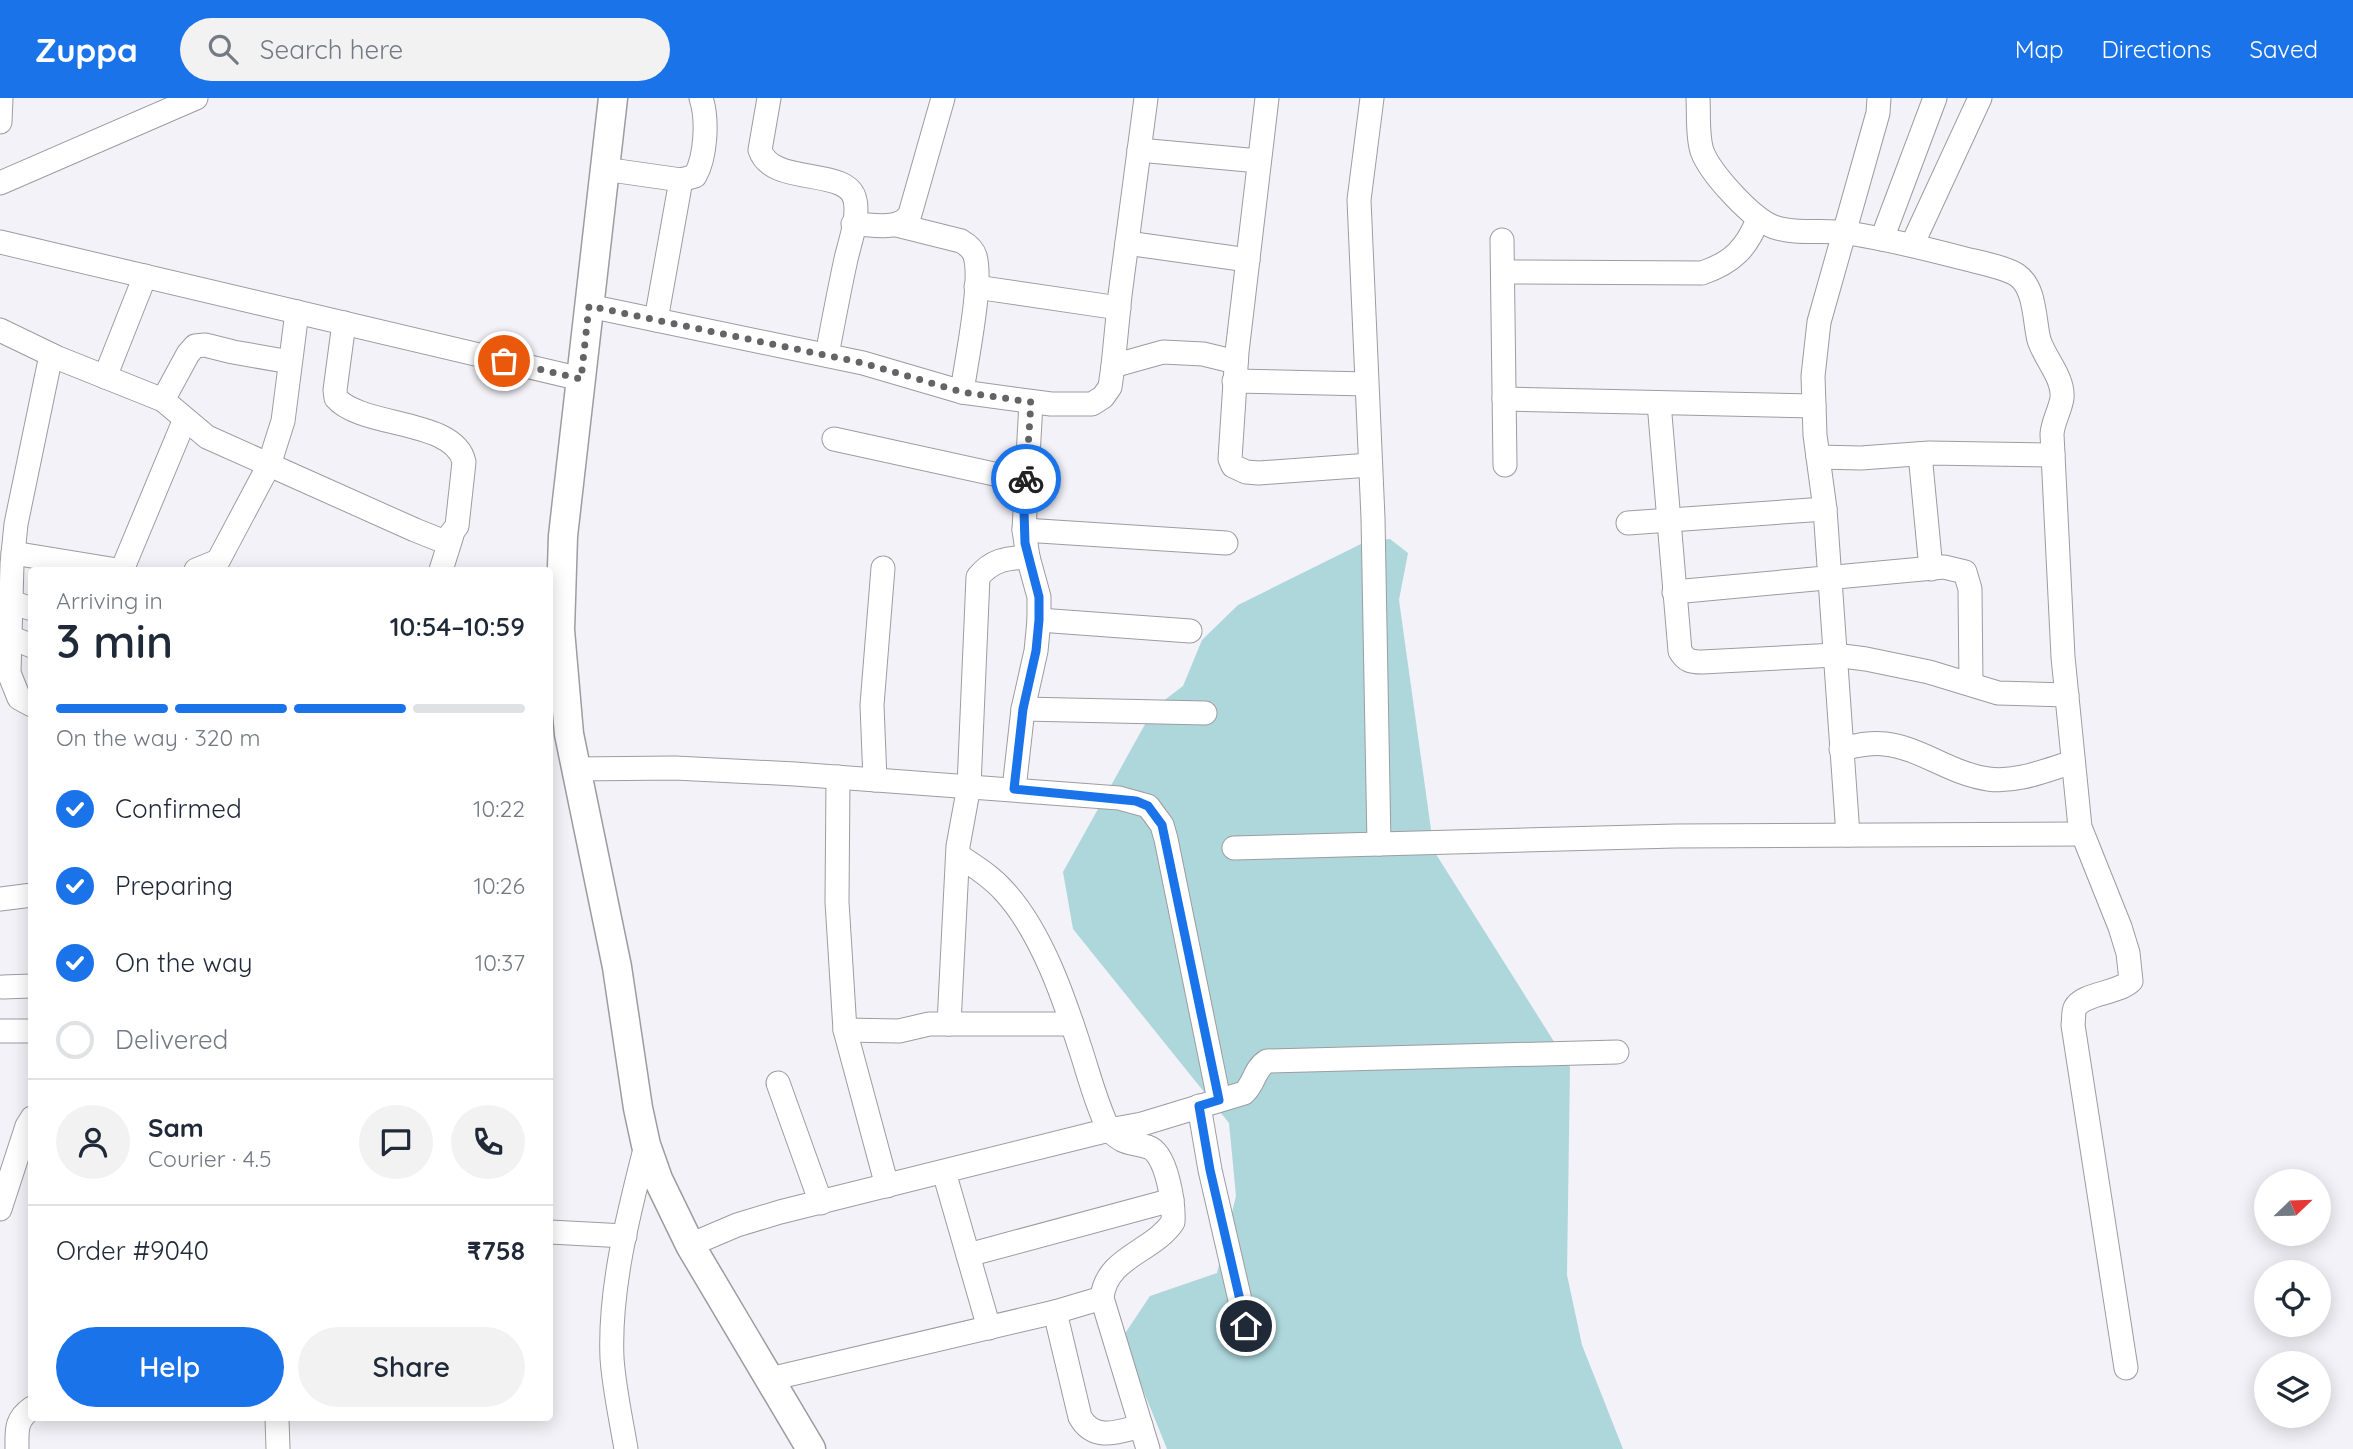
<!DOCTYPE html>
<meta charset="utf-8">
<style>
:root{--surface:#fff;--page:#f2f2f3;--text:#1f2937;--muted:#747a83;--line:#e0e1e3;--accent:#1a73e8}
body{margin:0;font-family:Quicksand,sans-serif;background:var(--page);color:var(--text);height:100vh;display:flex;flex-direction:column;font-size:26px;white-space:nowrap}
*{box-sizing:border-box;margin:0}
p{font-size:23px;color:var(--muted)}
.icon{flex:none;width:38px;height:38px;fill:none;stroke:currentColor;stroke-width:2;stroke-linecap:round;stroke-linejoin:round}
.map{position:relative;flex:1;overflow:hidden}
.sheet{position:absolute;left:28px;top:469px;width:525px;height:854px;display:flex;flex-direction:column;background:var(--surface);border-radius:7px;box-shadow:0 4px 18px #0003}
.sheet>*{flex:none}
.needle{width:46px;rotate:67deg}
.tools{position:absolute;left:2254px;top:1071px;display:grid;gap:14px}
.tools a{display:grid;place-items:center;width:77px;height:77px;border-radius:50%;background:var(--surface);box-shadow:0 4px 18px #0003;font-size:35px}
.pin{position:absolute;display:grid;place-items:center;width:60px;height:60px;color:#fff;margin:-30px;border:4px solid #fff;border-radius:50%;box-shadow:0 2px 7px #0007}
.courier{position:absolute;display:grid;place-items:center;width:70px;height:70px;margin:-35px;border:5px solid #1a73e8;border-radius:50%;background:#fff;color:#222;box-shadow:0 2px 9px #0007}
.headline em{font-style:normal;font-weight:600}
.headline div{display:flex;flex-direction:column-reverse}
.headline{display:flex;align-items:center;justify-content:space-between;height:119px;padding:0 28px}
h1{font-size:46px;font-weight:600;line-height:52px}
.bar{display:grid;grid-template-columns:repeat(4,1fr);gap:10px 7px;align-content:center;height:84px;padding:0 28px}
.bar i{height:9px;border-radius:5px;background:var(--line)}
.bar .on{background:var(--accent)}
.bar p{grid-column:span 4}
.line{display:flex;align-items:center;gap:18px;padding:0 28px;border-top:2px solid var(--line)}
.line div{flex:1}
.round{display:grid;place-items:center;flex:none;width:74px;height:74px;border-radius:37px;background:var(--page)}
ol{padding:0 28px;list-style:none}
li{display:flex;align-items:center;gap:21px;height:77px}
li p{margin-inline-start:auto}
li .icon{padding:7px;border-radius:50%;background:var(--accent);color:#fff;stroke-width:4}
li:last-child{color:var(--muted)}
li i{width:38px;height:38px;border:4px solid var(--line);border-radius:50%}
.cta{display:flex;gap:14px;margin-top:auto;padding:14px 28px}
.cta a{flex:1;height:80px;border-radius:42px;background:var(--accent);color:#fff;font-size:28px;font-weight:600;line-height:80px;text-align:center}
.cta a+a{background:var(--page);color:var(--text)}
header{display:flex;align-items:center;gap:42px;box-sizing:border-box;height:98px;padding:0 35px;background:var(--accent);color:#fff}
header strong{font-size:33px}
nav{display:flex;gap:38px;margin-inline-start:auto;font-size:24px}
.search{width:490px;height:63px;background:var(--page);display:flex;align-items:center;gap:18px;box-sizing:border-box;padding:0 24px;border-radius:38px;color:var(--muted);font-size:26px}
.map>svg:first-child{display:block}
.water{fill:#aed7dc}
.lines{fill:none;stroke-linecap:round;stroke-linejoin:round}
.minor-casing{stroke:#9c9ca1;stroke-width:25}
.major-casing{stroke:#9c9ca1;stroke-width:31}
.minor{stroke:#fff;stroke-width:23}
.major{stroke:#fff;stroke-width:28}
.done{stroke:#646467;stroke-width:7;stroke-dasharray:0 12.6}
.route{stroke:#1a73e8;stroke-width:9}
</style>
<header>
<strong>Zuppa</strong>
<div class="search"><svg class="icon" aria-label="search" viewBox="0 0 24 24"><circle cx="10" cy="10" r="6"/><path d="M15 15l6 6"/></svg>Search here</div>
<nav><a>Map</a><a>Directions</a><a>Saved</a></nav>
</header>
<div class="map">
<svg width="2353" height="1351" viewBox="0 0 2353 1351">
<rect width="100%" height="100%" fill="#f3f2f8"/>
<path class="water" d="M1390 441 1408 455 1399 502 1434 753 1570 969 1567 1177 1582 1247 1623 1351H1167L1122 1240 1150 1198 1217 1175 1236 1098 1229 1025 1073 831 1063 774 1154 610 1183 588 1202 542 1238 507 1367 443Z"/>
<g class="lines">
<defs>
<g id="minor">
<path d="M769 0 760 52C772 89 848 68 855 102 859 119 850 144 846 161 839 193 833 225 827 257"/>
<path d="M1267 0 1237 254 1230 361 1233 368 1246 374 1259 375 1370 367"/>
<path d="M1372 0 1359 102 1373 420 1379 746"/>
<path d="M1698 0C1699 17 1697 37 1702 53 1710 75 1752 121 1774 129 1797 137 1824 131 1848 135 1886 141 1924 150 1962 160 1977 164 2005 169 2017 177 2036 190 2034 223 2039 242 2045 261 2064 280 2062 300 2060 313 2053 323 2052 336L2063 559 2080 729 2120 829 2128 855 2131 883C2117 896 2083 895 2075 910 2073 914 2074 922 2073 927L2126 1270"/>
<path d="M0 24 1 0"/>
<path d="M1139 52 1259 63"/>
<path d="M604 71 681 82 695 78C706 59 708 21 701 0"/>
<path d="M0 85 196 0"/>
<path d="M853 126C872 126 899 134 910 116L943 0"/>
<path d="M897 127 961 143C968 147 973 151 975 158 983 184 966 264 962 294"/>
<path d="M1882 141 1935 0"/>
<path d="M1502 142 1505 367"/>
<path d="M0 144 581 281"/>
<path d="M1127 145 1248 162"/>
<path d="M1912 147 1980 0"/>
<path d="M1503 174 1702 175C1732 165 1747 150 1758 121"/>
<path d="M976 189 1119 210"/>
<path d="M589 208 863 265 962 294 1051 306H1092L1103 299 1110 289 1113 268 1120 197 1146 0"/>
<path d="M656 222 681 82"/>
<path d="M0 232 58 260 163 302 207 339 415 432 440 442 447 441 457 428 464 364C455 321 362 330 336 300L335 292 344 225"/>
<path d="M1113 268 1163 254 1203 256 1236 264"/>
<path d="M105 279 145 178"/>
<path d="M1234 283 1366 286"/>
<path d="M1504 301 1814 308"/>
<path d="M163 302 188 256 195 248 205 247 233 254 290 264"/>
<path d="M1659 305 1680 553C1686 563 1691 564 1702 564L1835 557 1866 561 1929 574 1998 595 2067 597"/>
<path d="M834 341 1026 383"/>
<path d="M1920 356 1931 471"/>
<path d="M1818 359 1861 360 1929 355 2053 357"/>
<path d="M1628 425 1825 411"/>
<path d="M1024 432 1226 445"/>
<path d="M13 455 117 472"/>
<path d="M122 472 185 321"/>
<path d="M196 472 218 463 269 367 283 323 297 214"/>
<path d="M441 472 452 437"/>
<path d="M1674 494 1944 469 1965 474 1970 491 1971 586"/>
<path d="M11 504 32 511"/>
<path d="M1039 522 1190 533"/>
<path d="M10 539 32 548"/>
<path d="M32 607 19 600 9 575 12 466 16 426 51 257"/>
<path d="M1023 611 1205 615"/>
<path d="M1841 651C1855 648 1870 644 1885 646 1921 650 1951 676 1988 681 2017 685 2046 672 2073 664"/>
<path d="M575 671 675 670 795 676 1119 700 1148 708 1162 727 1166 741 1219 1002"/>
<path d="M838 679 837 804 845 932 887 1088"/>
<path d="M875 682 872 607 883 470"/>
<path d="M1014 691 1023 611 1036 553 1039 522V499L1028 459 1024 432 1031 304"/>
<path d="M1848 737 1825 411 1815 337 1813 278 1819 224 1878 15 1879 0"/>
<path d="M1234 750 1675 738 2082 736"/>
<path d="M958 757C974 768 991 778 1004 793 1042 834 1065 903 1082 956 1090 981 1097 1008 1109 1032 1125 1047 1128 1043 1148 1049 1167 1055 1174 1106 1173 1124 1153 1154 1106 1159 1102 1200L1148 1351"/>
<path d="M0 801 32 797"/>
<path d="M3 889 32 888"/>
<path d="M949 926 958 748 969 688 978 479C992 462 1006 460 1028 459"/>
<path d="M845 932 899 933 929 926H1072"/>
<path d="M0 933H32"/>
<path d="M778 985 821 1105"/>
<path d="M1199 1008 1210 1072 1246 1228"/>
<path d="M944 1074 989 1230"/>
<path d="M0 1111 27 1028 32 1020"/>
<path d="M550 1134 625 1138"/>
<path d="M690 1147 737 1127 780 1114 1109 1032 1142 1026 1244 995C1255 985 1254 971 1267 963L1617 954"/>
<path d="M968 1157 1172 1102"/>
<path d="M1055 1214 1080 1319C1094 1344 1118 1334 1141 1328"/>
<path d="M770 1281 1055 1214 1102 1200"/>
<path d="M277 1320 278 1351"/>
<path d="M17 1351C17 1332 15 1322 32 1310"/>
<path d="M626 1351C621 1321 614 1290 612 1260 609 1190 629 1114 646 1047"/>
</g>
<path id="major" d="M613 0 563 438 560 532 569 636 617 869 638 1010 646 1047 658 1081 690 1147 811 1351"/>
</defs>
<use href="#minor" class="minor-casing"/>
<use href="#major" class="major-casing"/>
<use href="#minor" class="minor"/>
<use href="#major" class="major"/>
</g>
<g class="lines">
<path class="done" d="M504 263 581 281 589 208 863 265 962 294 1031 304 1026 381"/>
<path class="route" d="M1026 381 1024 413 1025 445 1039 499V522L1036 553 1023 611 1014 691 1136 703 1148 708 1162 727 1219 1002 1199 1008 1210 1072 1246 1228"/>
</g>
</svg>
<div class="tools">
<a><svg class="needle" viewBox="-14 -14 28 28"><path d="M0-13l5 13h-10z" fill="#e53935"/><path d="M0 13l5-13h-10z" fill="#747a83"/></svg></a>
<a><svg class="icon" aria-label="locate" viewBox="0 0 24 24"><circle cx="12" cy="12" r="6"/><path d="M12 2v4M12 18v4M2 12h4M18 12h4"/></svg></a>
<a><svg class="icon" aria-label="layers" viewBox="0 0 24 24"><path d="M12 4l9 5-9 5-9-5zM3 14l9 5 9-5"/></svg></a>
</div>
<div class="pin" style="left:504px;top:263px;background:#ea580c"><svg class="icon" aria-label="bag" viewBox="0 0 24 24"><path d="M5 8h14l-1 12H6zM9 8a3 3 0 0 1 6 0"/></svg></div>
<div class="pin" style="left:1246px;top:1228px;background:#1f2937"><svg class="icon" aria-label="home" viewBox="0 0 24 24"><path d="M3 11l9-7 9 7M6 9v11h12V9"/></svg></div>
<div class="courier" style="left:1026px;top:381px"><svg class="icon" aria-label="bike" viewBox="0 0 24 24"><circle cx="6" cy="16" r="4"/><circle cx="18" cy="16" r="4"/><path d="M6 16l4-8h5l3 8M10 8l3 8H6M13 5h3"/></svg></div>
<section class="sheet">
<div class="headline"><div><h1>3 min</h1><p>Arriving in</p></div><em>10:54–10:59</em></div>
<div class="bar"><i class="on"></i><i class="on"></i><i class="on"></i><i></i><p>On the way · 320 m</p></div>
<ol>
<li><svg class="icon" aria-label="check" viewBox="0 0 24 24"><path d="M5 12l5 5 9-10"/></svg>Confirmed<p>10:22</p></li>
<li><svg class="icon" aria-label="check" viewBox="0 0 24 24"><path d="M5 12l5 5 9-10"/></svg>Preparing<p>10:26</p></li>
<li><svg class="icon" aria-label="check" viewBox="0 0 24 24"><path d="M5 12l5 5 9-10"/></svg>On the way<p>10:37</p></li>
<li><i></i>Delivered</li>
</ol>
<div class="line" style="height:126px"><a class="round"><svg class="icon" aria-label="person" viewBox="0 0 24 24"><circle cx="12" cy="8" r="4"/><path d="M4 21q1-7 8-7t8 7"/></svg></a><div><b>Sam</b><p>Courier · 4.5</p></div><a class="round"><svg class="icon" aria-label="chat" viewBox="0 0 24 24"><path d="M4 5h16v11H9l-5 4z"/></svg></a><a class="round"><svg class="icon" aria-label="phone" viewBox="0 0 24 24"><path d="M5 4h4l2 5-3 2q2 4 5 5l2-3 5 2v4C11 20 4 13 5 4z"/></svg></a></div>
<div class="line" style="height:91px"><div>Order #9040</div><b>₹758</b></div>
<div class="cta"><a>Help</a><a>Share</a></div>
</section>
</div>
